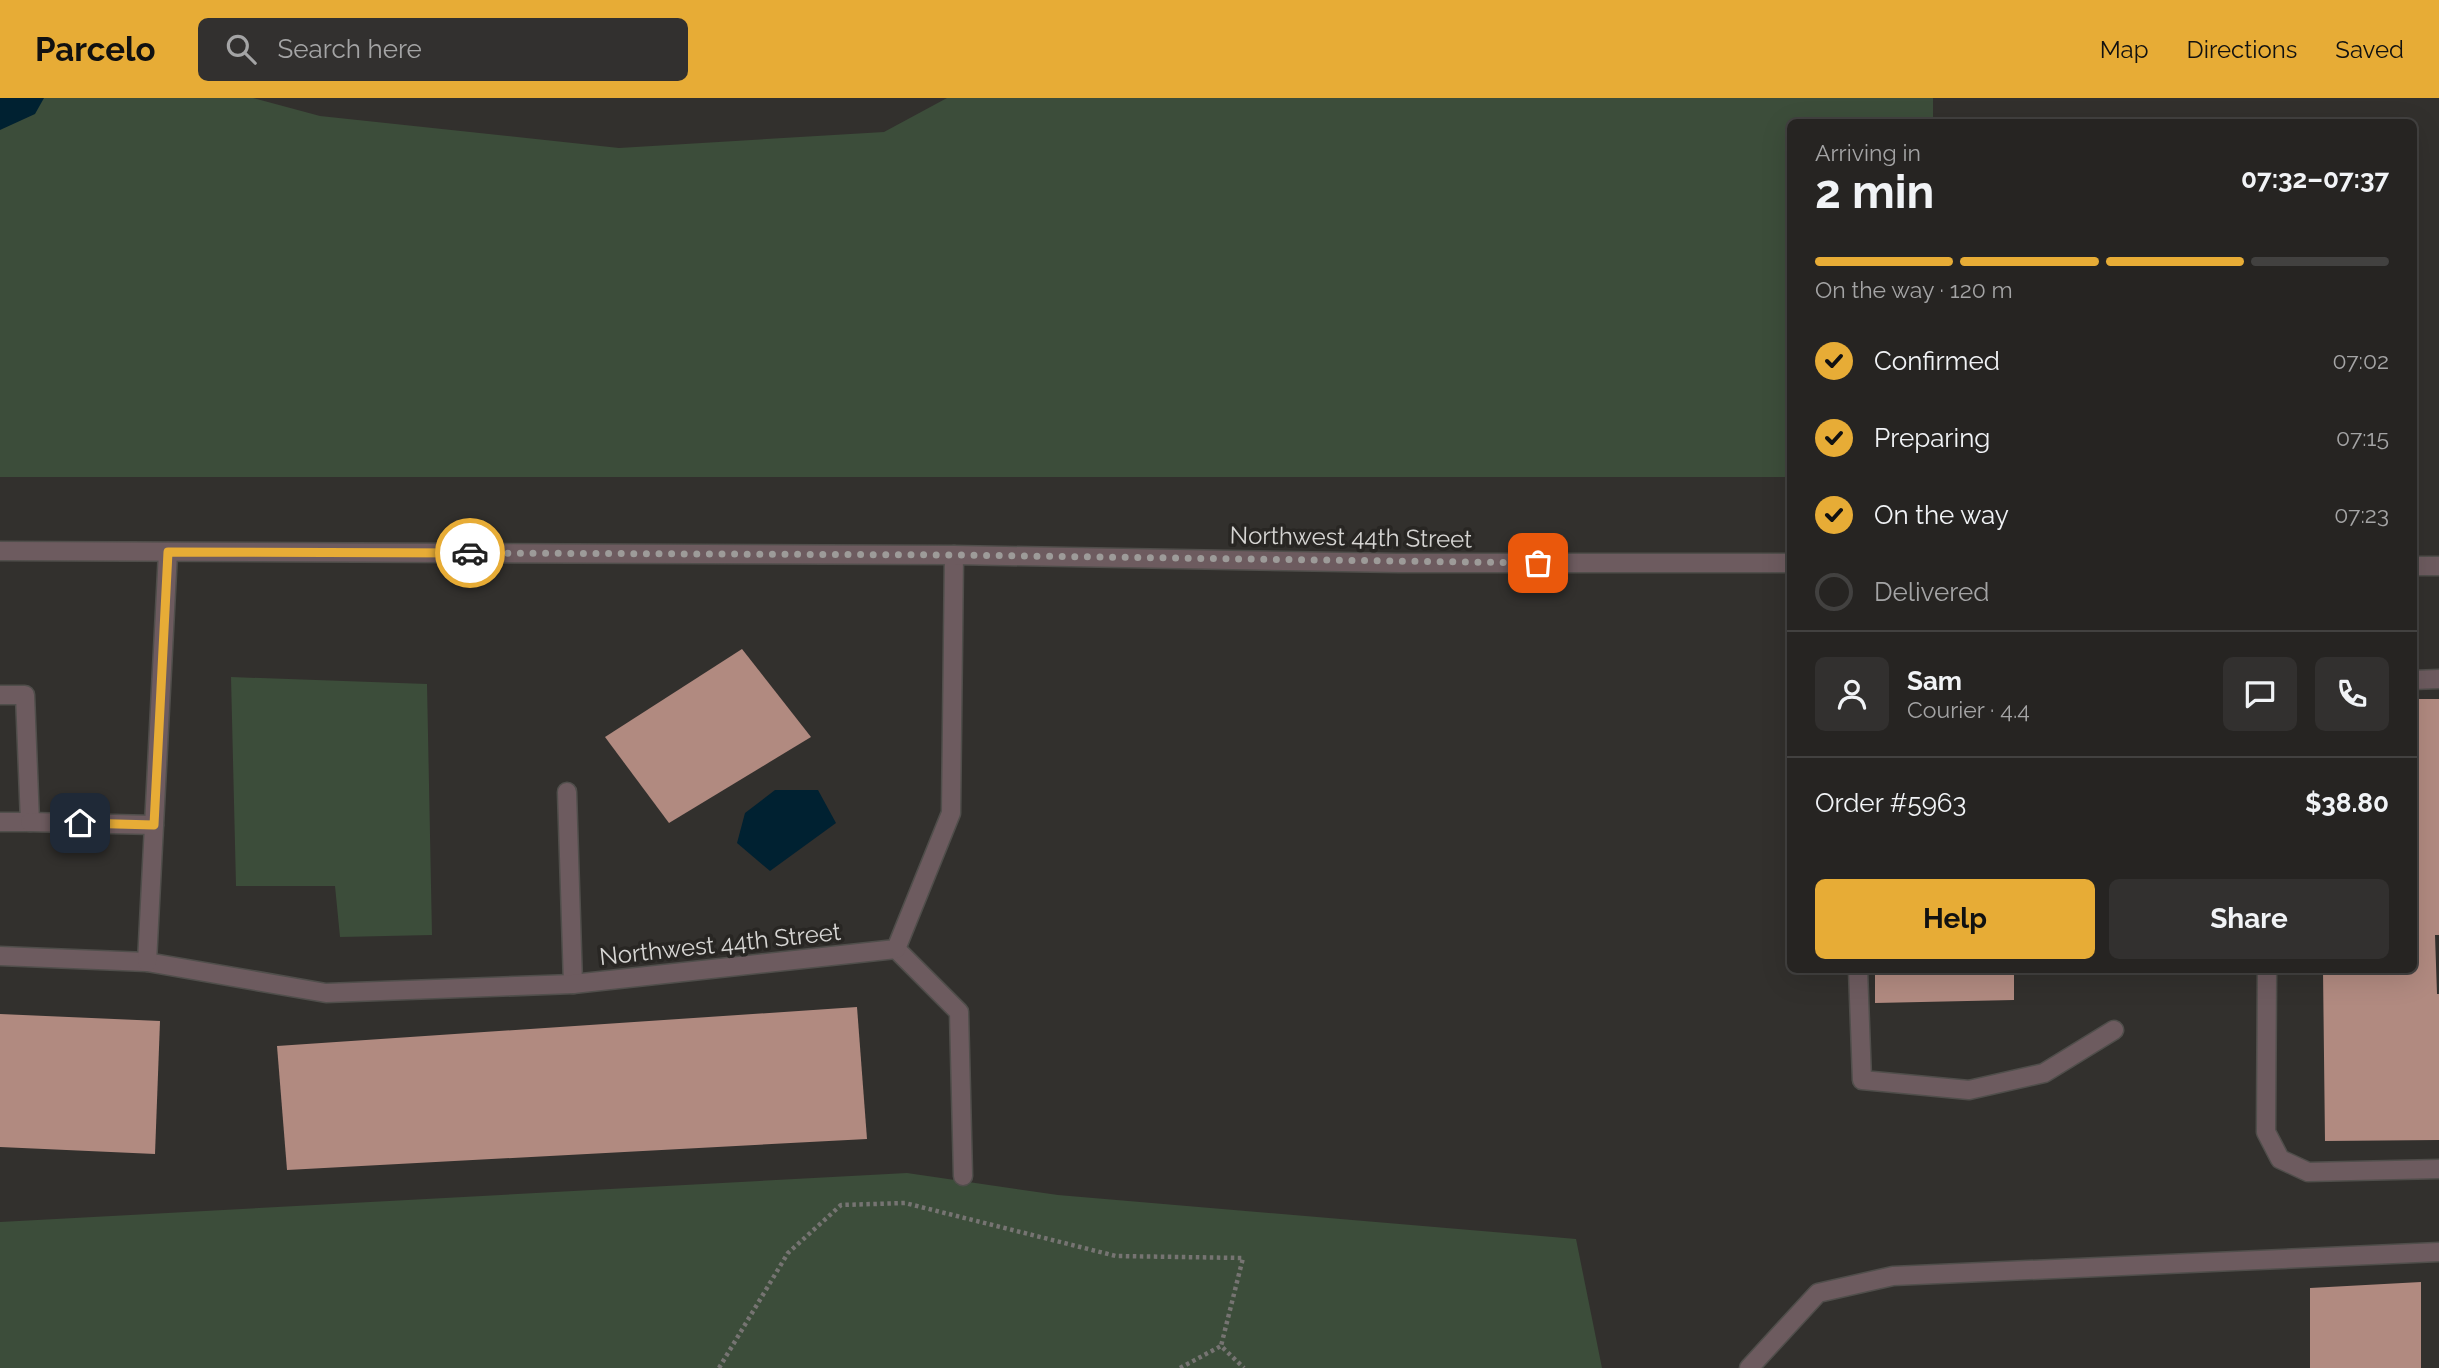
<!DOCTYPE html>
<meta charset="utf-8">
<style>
:root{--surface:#262422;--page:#32302f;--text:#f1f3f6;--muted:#a4a4a5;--line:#424140;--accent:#e7ac36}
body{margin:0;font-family:Raleway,sans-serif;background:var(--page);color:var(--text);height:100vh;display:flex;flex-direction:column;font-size:26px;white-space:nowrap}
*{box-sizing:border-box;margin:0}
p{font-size:23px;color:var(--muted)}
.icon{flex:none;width:38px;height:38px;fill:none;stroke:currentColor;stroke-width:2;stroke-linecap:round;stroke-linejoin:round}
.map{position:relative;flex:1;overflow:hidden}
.side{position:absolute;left:1787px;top:21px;width:630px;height:854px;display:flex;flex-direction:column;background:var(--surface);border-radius:10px;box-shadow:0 7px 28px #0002,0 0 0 2px var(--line)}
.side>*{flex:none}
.pin{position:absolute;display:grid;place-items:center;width:60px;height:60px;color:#fff;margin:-30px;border-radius:14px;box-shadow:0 4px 10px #0006}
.courier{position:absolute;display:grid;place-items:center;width:70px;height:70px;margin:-35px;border:5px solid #e7ac36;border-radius:50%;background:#fff;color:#222;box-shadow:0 2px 9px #0007}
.head em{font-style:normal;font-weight:700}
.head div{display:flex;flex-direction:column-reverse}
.head{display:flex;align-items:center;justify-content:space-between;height:119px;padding:0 28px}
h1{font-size:46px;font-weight:700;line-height:52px}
.bar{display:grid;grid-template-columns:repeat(4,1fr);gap:10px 7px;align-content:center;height:84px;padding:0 28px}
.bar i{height:9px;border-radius:5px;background:var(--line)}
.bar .active{background:var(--accent)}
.bar p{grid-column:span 4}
.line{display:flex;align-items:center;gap:18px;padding:0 28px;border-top:2px solid var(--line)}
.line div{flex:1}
.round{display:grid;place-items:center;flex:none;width:74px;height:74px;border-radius:10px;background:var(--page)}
ol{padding:0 28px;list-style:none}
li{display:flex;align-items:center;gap:21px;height:77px}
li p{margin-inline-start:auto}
li .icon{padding:7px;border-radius:50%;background:var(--accent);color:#111;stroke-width:4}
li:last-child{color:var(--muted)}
li i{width:38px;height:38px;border:4px solid var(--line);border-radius:50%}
.button{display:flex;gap:14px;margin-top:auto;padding:14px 28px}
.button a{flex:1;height:80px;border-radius:10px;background:var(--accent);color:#111;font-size:28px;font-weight:700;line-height:80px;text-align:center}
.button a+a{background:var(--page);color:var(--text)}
header{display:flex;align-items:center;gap:42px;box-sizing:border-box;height:98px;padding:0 35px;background:var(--accent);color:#111}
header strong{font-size:33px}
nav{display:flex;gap:38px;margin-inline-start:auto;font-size:24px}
.search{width:490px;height:63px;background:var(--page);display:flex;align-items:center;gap:18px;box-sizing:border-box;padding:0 24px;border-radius:10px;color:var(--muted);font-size:26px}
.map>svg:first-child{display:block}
.green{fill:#3c4d3a}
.water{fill:#002131}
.building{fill:#b18a80}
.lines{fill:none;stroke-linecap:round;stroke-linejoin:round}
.service-casing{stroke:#504e4b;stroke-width:21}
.tertiary-casing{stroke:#504e4b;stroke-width:21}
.path{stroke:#767472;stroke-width:4.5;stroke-dasharray:3.5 3.5;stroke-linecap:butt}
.service{stroke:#6d5b5f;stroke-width:18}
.tertiary{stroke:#6d5b5f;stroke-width:18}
.done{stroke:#9d9b99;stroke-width:7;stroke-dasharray:0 12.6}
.route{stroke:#e7ac36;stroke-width:9}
.labels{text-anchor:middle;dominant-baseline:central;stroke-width:7;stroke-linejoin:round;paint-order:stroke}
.street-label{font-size:24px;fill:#d6d5d3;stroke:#282623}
</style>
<header>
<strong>Parcelo</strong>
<div class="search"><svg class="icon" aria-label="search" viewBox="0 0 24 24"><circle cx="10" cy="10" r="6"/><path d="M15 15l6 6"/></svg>Search here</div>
<nav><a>Map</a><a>Directions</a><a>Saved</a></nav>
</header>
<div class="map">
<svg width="2439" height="1270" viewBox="0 0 2439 1270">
<rect width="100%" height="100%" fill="#32302d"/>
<g class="green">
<path d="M0 0H253L320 18 619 50 884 34 947 0H1933V24H1790V379H0Z"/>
<path d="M231 579 427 586 432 837 340 839 335 788H236Z"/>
<path d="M907 1075 1058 1097 1576 1141 1602 1270H0V1124Z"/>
</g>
<g class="water">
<path d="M0 0H44L35 16 0 32Z"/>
<path d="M775 692H818L836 725 770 773 737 745 745 715Z"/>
</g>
<g class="building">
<path d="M742 551 811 639 669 725 605 639Z"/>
<path d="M2413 601H2439V837H2435L2437 896H2439V1042L2325 1043 2323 872H2413Z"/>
<path d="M1875 872H2014V902L1875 905Z"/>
<path d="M857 909 867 1041 287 1072 277 948Z"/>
<path d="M0 916 160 923 155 1056 0 1049Z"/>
<path d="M2421 1184V1270H2310V1190Z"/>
</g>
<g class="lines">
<defs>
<g id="service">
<path d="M2413 582 2439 581"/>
<path d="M0 597H25L30 724H0"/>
<path d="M567 694 573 886"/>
<path d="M30 724 154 727"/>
<path d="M896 851 959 914 963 1078"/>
<path d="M0 858 147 864 326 895 573 886 896 851 951 715 954 457"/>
<path d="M147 864 168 454"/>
<path d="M1858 872 1862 982 1969 992 2044 975 2114 932"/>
<path d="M2267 872 2266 1034 2280 1061 2308 1074 2439 1071"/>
<path d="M1749 1270 1818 1195 1893 1178 2439 1154"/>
</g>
<g id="tertiary">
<path d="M0 453 954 457 1398 465H1790"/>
<path d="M2413 468H2439"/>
</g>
</defs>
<use href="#service" class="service-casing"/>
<use href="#tertiary" class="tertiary-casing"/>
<g class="path">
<path d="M719 1270 788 1155 841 1107 905 1105 1116 1158 1243 1160 1221 1248"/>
<path d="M1180 1270 1221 1248 1244 1270"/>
</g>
<use href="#service" class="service"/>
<use href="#tertiary" class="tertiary"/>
</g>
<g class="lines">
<path class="done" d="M470 455 954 457 1538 465"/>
<path class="route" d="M80 725 154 727 168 454 470 455"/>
</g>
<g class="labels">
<g class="street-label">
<text transform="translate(1351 439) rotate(1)">Northwest 44th Street</text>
<text transform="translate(720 846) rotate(-6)">Northwest 44th Street</text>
</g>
</g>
</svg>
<div class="pin" style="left:1538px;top:465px;background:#ea580c"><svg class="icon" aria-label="bag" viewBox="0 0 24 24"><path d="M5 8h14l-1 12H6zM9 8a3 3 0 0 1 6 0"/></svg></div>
<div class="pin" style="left:80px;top:725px;background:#1f2937"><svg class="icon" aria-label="home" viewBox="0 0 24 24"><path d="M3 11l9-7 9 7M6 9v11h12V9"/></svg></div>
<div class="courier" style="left:470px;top:455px"><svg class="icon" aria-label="car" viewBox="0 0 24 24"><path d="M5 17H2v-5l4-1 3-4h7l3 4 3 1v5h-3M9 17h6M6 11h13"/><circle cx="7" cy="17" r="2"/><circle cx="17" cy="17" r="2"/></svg></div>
<section class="side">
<div class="head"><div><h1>2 min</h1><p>Arriving in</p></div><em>07:32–07:37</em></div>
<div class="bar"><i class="active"></i><i class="active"></i><i class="active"></i><i></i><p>On the way · 120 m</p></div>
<ol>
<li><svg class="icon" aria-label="check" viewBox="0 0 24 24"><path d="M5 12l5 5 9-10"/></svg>Confirmed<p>07:02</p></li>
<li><svg class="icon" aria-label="check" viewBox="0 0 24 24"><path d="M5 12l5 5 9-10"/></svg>Preparing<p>07:15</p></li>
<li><svg class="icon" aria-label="check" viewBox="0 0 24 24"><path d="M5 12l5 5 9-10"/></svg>On the way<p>07:23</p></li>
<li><i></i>Delivered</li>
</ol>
<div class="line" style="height:126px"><a class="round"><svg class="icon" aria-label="person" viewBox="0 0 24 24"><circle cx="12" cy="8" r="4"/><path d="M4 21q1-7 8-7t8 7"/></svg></a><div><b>Sam</b><p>Courier · 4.4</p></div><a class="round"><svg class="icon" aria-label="chat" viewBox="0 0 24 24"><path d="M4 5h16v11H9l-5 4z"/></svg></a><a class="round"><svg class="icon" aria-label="phone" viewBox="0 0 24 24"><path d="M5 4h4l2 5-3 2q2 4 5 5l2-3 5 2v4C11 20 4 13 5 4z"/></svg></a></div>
<div class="line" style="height:91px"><div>Order #5963</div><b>$38.80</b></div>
<div class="button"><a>Help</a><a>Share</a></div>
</section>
</div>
